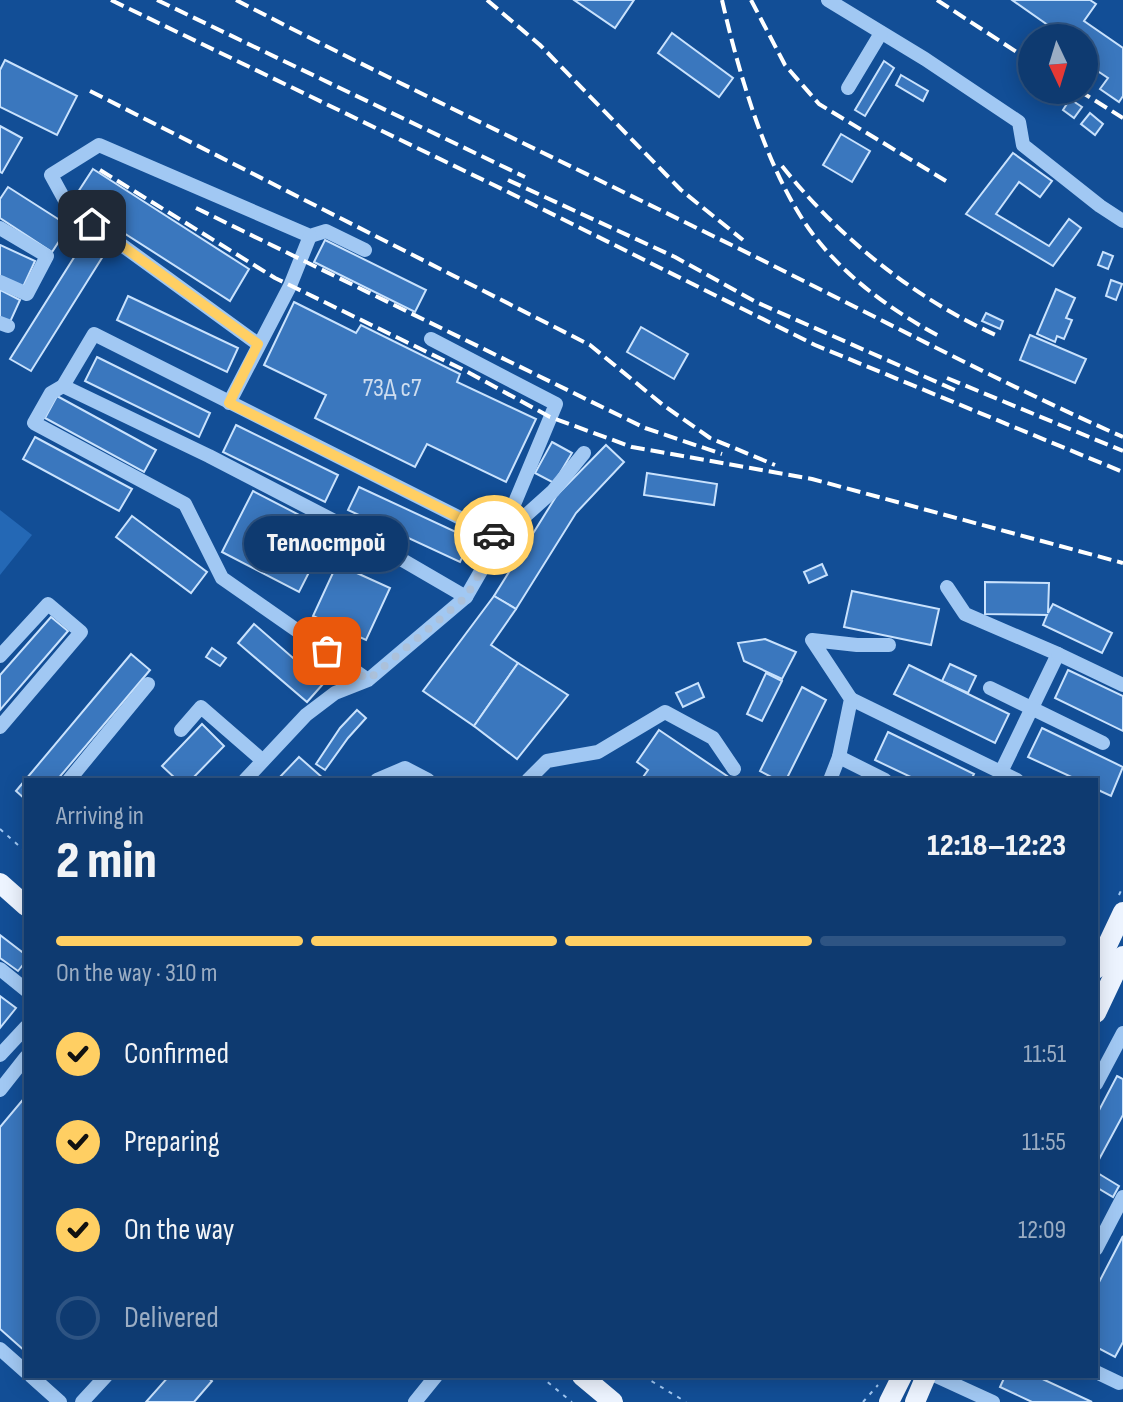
<!DOCTYPE html>
<meta charset="utf-8">
<style>
:root{--surface:#0e3a70;--page:#174175;--text:#f1f3f6;--muted:#9badc3;--line:#2e5483;--accent:#ffcf63}
body{margin:0;font-family:"Sofia Sans Condensed",sans-serif;background:var(--page);color:var(--text);height:100vh;display:flex;flex-direction:column;font-size:30px;white-space:nowrap}
*{box-sizing:border-box;margin:0}
p{font-size:26px;color:var(--muted)}
.icon{flex:none;width:44px;height:44px;fill:none;stroke:currentColor;stroke-width:2;stroke-linecap:round;stroke-linejoin:round}
.map{position:relative;flex:1;overflow:hidden}
.panel{position:absolute;left:24px;top:778px;width:1074px;height:600px;display:flex;flex-direction:column;background:var(--surface);border-radius:0px;box-shadow:0 4px 20px #0003,0 0 0 2px var(--line)}
.panel>*{flex:none}
.needle{width:52px;rotate:176deg}
.controls{position:absolute;left:1018px;top:24px;display:grid;gap:16px}
.controls a{display:grid;place-items:center;width:80px;height:80px;border-radius:50%;background:var(--surface);box-shadow:0 4px 20px #0003,0 0 0 2px var(--line);font-size:40px}
.pin{position:absolute;display:grid;place-items:center;width:68px;height:68px;color:#fff;margin:-34px;border-radius:16px;box-shadow:0 4px 12px #0006}
.courier{position:absolute;display:grid;place-items:center;width:80px;height:80px;margin:-40px;border:6px solid #ffcf63;border-radius:50%;background:#fff;color:#222;box-shadow:0 2px 10px #0007}
.bubble{position:absolute;height:56px;border-radius:28px;background:var(--surface);box-shadow:0 4px 20px #0003,0 0 0 2px var(--line);font-size:26px;font-weight:800;line-height:56px;text-align:center}
.overview em{font-style:normal;font-weight:800}
.overview div{display:flex;flex-direction:column-reverse}
.overview{display:flex;align-items:center;justify-content:space-between;height:136px;padding:0 32px}
h1{font-size:52px;font-weight:800;line-height:60px}
.bar{display:grid;grid-template-columns:repeat(4,1fr);gap:12px 8px;align-content:center;height:96px;padding:0 32px}
.bar i{height:10px;border-radius:6px;background:var(--line)}
.bar .on{background:var(--accent)}
.bar p{grid-column:span 4}
ol{padding:0 32px;list-style:none}
li{display:flex;align-items:center;gap:24px;height:88px}
li p{margin-inline-start:auto}
li .icon{padding:8px;border-radius:50%;background:var(--accent);color:#111;stroke-width:4}
li:last-child{color:var(--muted)}
li i{width:44px;height:44px;border:4px solid var(--line);border-radius:50%}
.map>svg:first-child{display:block}
.green{fill:#2468b5}
.building{fill:#3a77be;stroke:#c9e2fd;stroke-width:2}
.lines{fill:none;stroke-linecap:round;stroke-linejoin:round}
.path{stroke:#a1c8f3;stroke-width:2;stroke-dasharray:4 6;stroke-linecap:butt}
.minor{stroke:#a1c8f3;stroke-width:14}
.major{stroke:#edf4ff;stroke-width:20}
.rail{stroke:#fff;stroke-width:4;stroke-dasharray:14 6;stroke-linecap:butt}
.done{stroke:#acc1da;stroke-width:8;stroke-dasharray:0 14.4}
.route{stroke:#ffcf63;stroke-width:10}
.labels{text-anchor:middle;dominant-baseline:central;stroke-width:6;stroke-linejoin:round;paint-order:stroke}
.number-label{font-size:26px;fill:#ceddef}
</style>
<div class="map">
<svg width="1123" height="1402" viewBox="0 0 1123 1402">
<rect width="100%" height="100%" fill="#124e96"/>
<path class="green" d="M0 510 32 535 0 575Z"/>
<g class="building">
<path d="M574 0H634L615 28Z"/>
<path d="M1012 0H1090L1096 4 1084 21 1123 48V96L1119 102 1100 89 1108 78 1084 62V38H1049L1046 36 1052 28Z"/>
<path d="M672 33 733 78 719 97 658 53Z"/>
<path d="M5 60 77 96 57 135 0 107V70Z"/>
<path d="M884 61 894 68 865 116 855 110Z"/>
<path d="M901 75 928 91 923 101 896 85Z"/>
<path d="M1070 99 1082 107 1074 118 1063 110Z"/>
<path d="M1090 113 1103 124 1095 135 1081 124Z"/>
<path d="M0 126 22 138 2 173 0 172Z"/>
<path d="M841 134 870 151 852 182 823 165Z"/>
<path d="M1013 153 1052 181 1040 197 1019 182 996 214 1049 246 1069 219 1081 228 1053 266 966 214Z"/>
<path d="M93 169 249 269 230 301 91 212 78 192Z"/>
<path d="M8 187 69 226 52 252 0 218V199Z"/>
<path d="M85 240 105 253 31 371 10 359Z"/>
<path d="M325 240 426 290 415 312 314 262Z"/>
<path d="M0 245 35 261 23 287 0 276Z"/>
<path d="M1103 252 1113 256 1108 269 1098 265Z"/>
<path d="M1111 280 1122 284 1116 300 1106 296Z"/>
<path d="M1056 289 1075 298 1066 318 1072 320 1064 339 1057 336 1055 342 1037 334Z"/>
<path d="M0 290 20 300 10 322 0 317Z"/>
<path d="M128 296 238 348 227 372 117 320Z"/>
<path d="M294 302 356 333 361 325 460 374 457 382 536 419 506 482 427 444 415 467 315 418 326 395 264 365Z"/>
<path d="M986 313 1003 321 1000 329 982 321Z"/>
<path d="M641 327 688 354 674 379 627 352Z"/>
<path d="M1030 335 1086 359 1075 383 1020 360Z"/>
<path d="M97 357 210 413 199 437 85 381Z"/>
<path d="M57 396 156 450 144 472 45 418Z"/>
<path d="M236 425 338 475 325 502 223 452Z"/>
<path d="M35 437 132 489 119 511 23 459Z"/>
<path d="M552 442 572 453 554 483 535 473Z"/>
<path d="M606 445 624 462 576 513 516 609 494 596 557 495Z"/>
<path d="M647 473 717 484 714 505 644 495Z"/>
<path d="M359 487 471 539 460 562 348 510Z"/>
<path d="M253 491 330 531 299 592 222 552Z"/>
<path d="M132 516 207 572 191 593 116 537Z"/>
<path d="M337 564 390 588 366 640 313 616Z"/>
<path d="M822 564 827 575 809 583 804 572Z"/>
<path d="M985 582 1049 583 1048 613 1053 604 1112 633 1102 653 1043 625 1047 615 985 614Z"/>
<path d="M852 591 939 609 931 645 844 627Z"/>
<path d="M494 596 516 609 491 645 518 663 474 726 423 691Z"/>
<path d="M51 617 68 631 0 710V675Z"/>
<path d="M254 624 323 684 307 702 238 643Z"/>
<path d="M765 639 796 652 782 679 744 661 738 643Z"/>
<path d="M212 648 226 658 220 666 206 657Z"/>
<path d="M131 654 150 670 57 780H26V800L16 791Z"/>
<path d="M518 663 568 695 517 759 474 726Z"/>
<path d="M950 664 976 676 968 693 942 681Z"/>
<path d="M909 665 1009 714 995 743 894 694Z"/>
<path d="M1068 670 1123 696V731L1055 698Z"/>
<path d="M766 673 782 681 762 721 747 714Z"/>
<path d="M698 683 704 697 683 707 676 693Z"/>
<path d="M802 687 826 700 786 780H777L760 771Z"/>
<path d="M357 710 366 718 348 738 325 770 316 764 340 728Z"/>
<path d="M202 724 224 746 191 780H177L162 766Z"/>
<path d="M1042 728 1123 767 1111 796 1096 789V780H1078L1028 757Z"/>
<path d="M659 730 733 780H641L648 770 637 762Z"/>
<path d="M888 732 974 774 971 780H917L875 760Z"/>
<path d="M299 757 324 779 323 780H277Z"/>
<path d="M0 935 26 955V961L18 971 0 958Z"/>
<path d="M0 996 16 1008 0 1028Z"/>
<path d="M1117 1076 1123 1079V1115L1096 1165V1116Z"/>
<path d="M26 1096V1352L0 1329V1127Z"/>
<path d="M1096 1172 1119 1186 1113 1197 1096 1187Z"/>
<path d="M1123 1236V1342L1115 1357 1096 1347V1288Z"/>
<path d="M169 1376H206L212 1381 194 1402H146Z"/>
<path d="M1005 1376H1036L1092 1402H1032L1000 1387Z"/>
</g>
<g class="lines">
<g class="path">
<path d="M0 829 26 852"/>
<path d="M1119 895 1123 886"/>
<path d="M540 1376 572 1402"/>
<path d="M643 1376 686 1402"/>
<path d="M863 1402 878 1385"/>
</g>
<g class="minor">
<path d="M828 0 925 59 1019 122 1023 145 1100 206 1123 221"/>
<path d="M848 88 881 33"/>
<path d="M0 228 47 256 27 294 0 282"/>
<path d="M0 323 8 326"/>
<path d="M431 339 556 404 500 538"/>
<path d="M258 344 68 206 51 175 99 145 310 236 326 231 365 250"/>
<path d="M63 386 209 456 344 526 466 597"/>
<path d="M229 403 290 286 310 236"/>
<path d="M504 535 553 491 584 453"/>
<path d="M947 587 965 614 1058 654 1001 772"/>
<path d="M1058 654 1123 685"/>
<path d="M0 656 48 604 81 632 0 727"/>
<path d="M990 688 1103 743"/>
<path d="M851 699 1017 780"/>
<path d="M181 730 201 707 262 760"/>
<path d="M839 757 885 780"/>
<path d="M69 780 148 684"/>
<path d="M245 780 306 715 335 693 368 680 466 597 500 538 94 334 63 386 51 393 34 423 185 504 222 578 368 680"/>
<path d="M377 780 405 768 428 780"/>
<path d="M528 780 547 761 598 752 665 712 713 738 734 769"/>
<path d="M830 780 839 757 851 699 812 640 857 645H889"/>
<path d="M0 969 26 990"/>
<path d="M0 1055 26 1027"/>
<path d="M1096 1084 1123 1033"/>
<path d="M0 1090 26 1057"/>
<path d="M1096 1249 1123 1197"/>
<path d="M0 1349 26 1372"/>
<path d="M1096 1372 1119 1383"/>
<path d="M31 1376 60 1402"/>
<path d="M936 1376 993 1402"/>
<path d="M82 1402 106 1376"/>
<path d="M415 1402 436 1376"/>
</g>
<g class="major">
<path d="M0 883 26 906"/>
<path d="M1096 969 1123 912"/>
<path d="M1096 1013 1123 956"/>
<path d="M582 1376 613 1402"/>
<path d="M889 1402 902 1376"/>
<path d="M915 1402 926 1376"/>
</g>
<g class="rail">
<path d="M111 0 502 189 815 345 1123 472"/>
<path d="M157 0 525 177"/>
<path d="M236 0C392 81 551 156 709 234 847 301 983 375 1123 437"/>
<path d="M487 0 540 45 681 190 743 240"/>
<path d="M722 0C739 74 767 172 812 233 844 276 892 311 939 336"/>
<path d="M751 0 785 65 819 104 946 181"/>
<path d="M937 0 1032 62"/>
<path d="M1078 90 1123 118"/>
<path d="M90 91 590 345 663 405 710 438 775 465"/>
<path d="M782 166C840 239 915 299 1000 337"/>
<path d="M100 170 275 278 466 371 550 417 632 447 812 479 1123 563"/>
<path d="M508 180 675 257 756 302 957 391"/>
<path d="M196 208 645 428 722 454"/>
<path d="M947 378 1123 451"/>
</g>
</g>
<g class="lines">
<path class="done" d="M327 651 368 680 466 597 500 538 494 535"/>
<path class="route" d="M92 224 258 344 229 403 494 535"/>
</g>
<g class="labels">
<g class="number-label">
<text x="392" y="388">73Д с7</text>
</g>
</g>
</svg>
<div class="controls">
<a><svg class="needle" viewBox="-14 -14 28 28"><path d="M0-13l5 13h-10z" fill="#e53935"/><path d="M0 13l5-13h-10z" fill="#9badc3"/></svg></a>
</div>
<div class="pin" style="left:327px;top:651px;background:#ea580c"><svg class="icon" aria-label="bag" viewBox="0 0 24 24"><path d="M5 8h14l-1 12H6zM9 8a3 3 0 0 1 6 0"/></svg></div>
<div class="pin" style="left:92px;top:224px;background:#1f2937"><svg class="icon" aria-label="home" viewBox="0 0 24 24"><path d="M3 11l9-7 9 7M6 9v11h12V9"/></svg></div>
<div class="courier" style="left:494px;top:535px"><svg class="icon" aria-label="car" viewBox="0 0 24 24"><path d="M5 17H2v-5l4-1 3-4h7l3 4 3 1v5h-3M9 17h6M6 11h13"/><circle cx="7" cy="17" r="2"/><circle cx="17" cy="17" r="2"/></svg></div>
<div class="bubble" style="left:244px;top:516px;width:164px">Теплострой</div>
<section class="panel">
<div class="overview"><div><h1>2 min</h1><p>Arriving in</p></div><em>12:18–12:23</em></div>
<div class="bar"><i class="on"></i><i class="on"></i><i class="on"></i><i></i><p>On the way · 310 m</p></div>
<ol>
<li><svg class="icon" aria-label="check" viewBox="0 0 24 24"><path d="M5 12l5 5 9-10"/></svg>Confirmed<p>11:51</p></li>
<li><svg class="icon" aria-label="check" viewBox="0 0 24 24"><path d="M5 12l5 5 9-10"/></svg>Preparing<p>11:55</p></li>
<li><svg class="icon" aria-label="check" viewBox="0 0 24 24"><path d="M5 12l5 5 9-10"/></svg>On the way<p>12:09</p></li>
<li><i></i>Delivered</li>
</ol>
</section>
</div>
